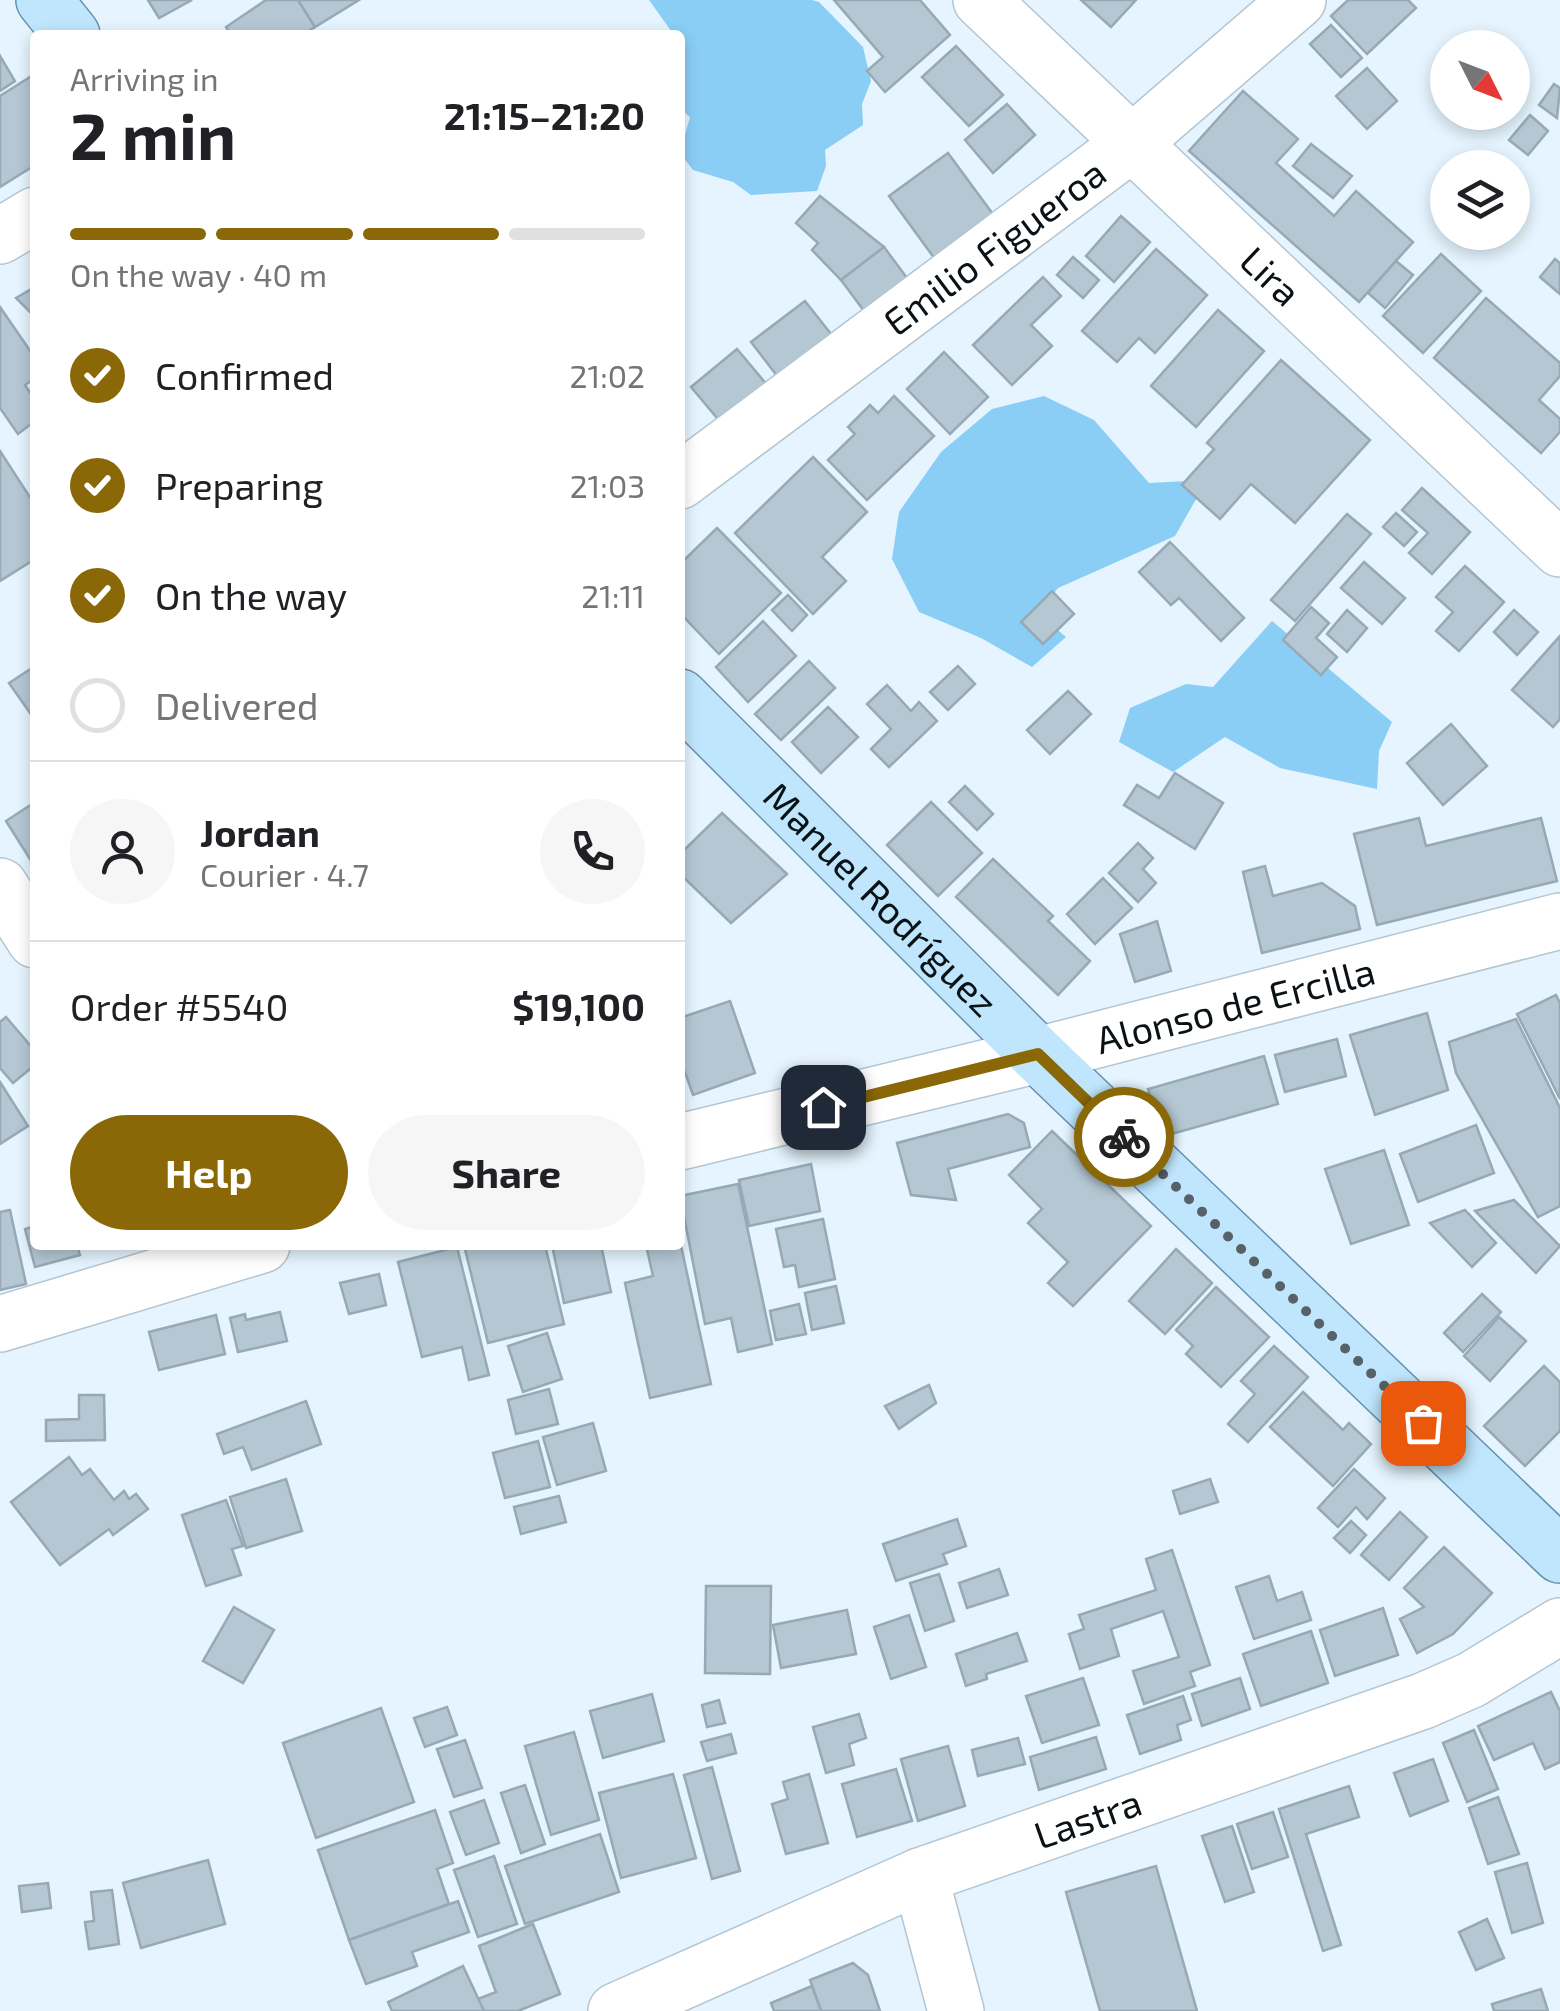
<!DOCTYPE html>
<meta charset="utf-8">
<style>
:root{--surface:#fff;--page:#f6f6f6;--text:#202124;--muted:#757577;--line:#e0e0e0;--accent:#8a6807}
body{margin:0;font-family:"Exo 2",sans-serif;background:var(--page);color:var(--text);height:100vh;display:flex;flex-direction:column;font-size:38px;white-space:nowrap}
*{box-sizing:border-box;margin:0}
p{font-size:32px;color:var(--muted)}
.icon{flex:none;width:55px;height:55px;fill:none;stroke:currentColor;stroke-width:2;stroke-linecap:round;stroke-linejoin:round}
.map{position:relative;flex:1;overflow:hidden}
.drawer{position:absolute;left:30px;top:30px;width:655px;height:1220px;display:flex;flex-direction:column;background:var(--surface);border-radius:10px;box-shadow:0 5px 15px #0003}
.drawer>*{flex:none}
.needle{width:65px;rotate:132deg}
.controls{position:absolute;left:1430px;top:30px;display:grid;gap:20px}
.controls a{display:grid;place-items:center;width:100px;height:100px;border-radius:50%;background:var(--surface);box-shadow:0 5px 15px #0003;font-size:50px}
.pin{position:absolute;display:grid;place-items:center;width:85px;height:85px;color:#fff;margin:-42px;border-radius:20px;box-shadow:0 5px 15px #0006}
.courier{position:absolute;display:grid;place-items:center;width:100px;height:100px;margin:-50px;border:8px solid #8a6807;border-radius:50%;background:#fff;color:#222;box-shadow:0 2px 12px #0007}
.summary em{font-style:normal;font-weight:700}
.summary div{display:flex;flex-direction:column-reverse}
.summary{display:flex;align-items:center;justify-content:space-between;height:170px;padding:0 40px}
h1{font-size:65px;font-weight:700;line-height:75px}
.bar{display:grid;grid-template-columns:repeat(4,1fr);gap:15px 10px;align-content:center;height:120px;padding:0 40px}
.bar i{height:12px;border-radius:8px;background:var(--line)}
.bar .active{background:var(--accent)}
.bar p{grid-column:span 4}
.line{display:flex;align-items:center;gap:25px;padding:0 40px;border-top:2px solid var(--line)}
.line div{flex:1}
.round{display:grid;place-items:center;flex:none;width:105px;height:105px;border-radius:52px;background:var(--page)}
ol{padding:0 40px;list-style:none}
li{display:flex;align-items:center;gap:30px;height:110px}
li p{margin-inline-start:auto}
li .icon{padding:10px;border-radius:50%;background:var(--accent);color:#fff;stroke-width:4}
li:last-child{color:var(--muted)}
li i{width:55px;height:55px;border:5px solid var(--line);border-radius:50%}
.action{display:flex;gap:20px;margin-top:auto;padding:20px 40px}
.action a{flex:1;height:115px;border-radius:60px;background:var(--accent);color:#fff;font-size:40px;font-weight:700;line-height:115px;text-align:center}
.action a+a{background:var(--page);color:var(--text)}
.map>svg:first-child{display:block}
.forest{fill:#8acef5}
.building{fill:#b4c7d3;stroke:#96a9b5;stroke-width:2.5}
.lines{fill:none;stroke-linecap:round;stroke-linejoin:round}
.minor-casing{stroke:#b3c6d2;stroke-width:58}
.major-casing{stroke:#6591ac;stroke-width:58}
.minor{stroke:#fff;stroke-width:55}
.major{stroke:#bfe6fd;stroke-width:55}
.done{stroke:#576167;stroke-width:10;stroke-dasharray:0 18}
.route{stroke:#8a6807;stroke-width:12}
.labels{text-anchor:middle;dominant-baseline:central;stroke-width:8;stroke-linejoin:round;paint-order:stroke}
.street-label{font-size:38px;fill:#0b1216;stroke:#e5f4fe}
</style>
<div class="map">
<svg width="1560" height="2011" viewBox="0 0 1560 2011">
<rect width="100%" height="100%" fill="#e5f4fe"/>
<g class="forest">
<path d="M649 0H812L819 2 863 47 871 81 862 104 863 125 825 150 826 166 817 191 751 195 733 182 693 170 680 153 690 117 680 109V35H674Z"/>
<path d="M1044 396 1094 420 1149 483 1207 480 1175 536 1058 588 1038 613 1066 637 1032 667 981 638 919 612 892 559 899 512 941 452 992 409Z"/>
<path d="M1272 621 1392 722 1379 751 1377 789 1280 768 1225 737 1173 772 1119 742 1130 708 1186 684 1213 687Z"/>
</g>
<g class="building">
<path d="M148 0H192L159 18Z"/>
<path d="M266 0H298L315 27 303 35H231L226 27Z"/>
<path d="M298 0H359L315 27Z"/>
<path d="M834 0H920L950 35 885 92 867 71 883 57Z"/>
<path d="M1081 0H1136L1111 27Z"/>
<path d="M1348 0H1408L1416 8 1367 54 1331 16Z"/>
<path d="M1331 25 1362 58 1341 77 1310 44Z"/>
<path d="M956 46 1003 95 969 126 922 77Z"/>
<path d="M0 56 15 81 0 91Z"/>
<path d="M1367 68 1397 101 1367 129 1336 96Z"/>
<path d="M30 77 35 85V165L0 187V96Z"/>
<path d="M1554 84 1560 88 1557 118 1539 105Z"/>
<path d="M1243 91 1298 139 1276 163 1334 216 1356 191 1413 242 1359 302 1189 151Z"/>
<path d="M1007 104 1035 135 993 173 965 140Z"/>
<path d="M1530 115 1548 131 1528 155 1509 140Z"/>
<path d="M1311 144 1352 176 1333 198 1293 166Z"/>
<path d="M948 153 998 221 940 266 889 196Z"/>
<path d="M820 196 884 247 841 280 812 250 818 243 796 223Z"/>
<path d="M1121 216 1150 242 1114 282 1086 256Z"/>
<path d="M884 247 907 278 864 311 841 280Z"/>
<path d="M1156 249 1207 295 1155 353 1139 338 1117 362 1082 331Z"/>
<path d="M1441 254 1481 291 1423 353 1383 316Z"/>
<path d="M1073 257 1099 280 1083 298 1057 275Z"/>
<path d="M1555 259 1560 263V294L1540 277Z"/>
<path d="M1396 261 1413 275 1385 308 1368 293Z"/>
<path d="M1043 277 1061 296 1031 325 1052 346 1012 385 973 345Z"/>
<path d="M35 287V317L16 298Z"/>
<path d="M1486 298 1560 363V376L1539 400 1560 419V432L1541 453 1434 358Z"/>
<path d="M805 301 835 339 781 381 751 342Z"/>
<path d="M0 307 35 358V378L25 385 35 400V421L18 434 0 408Z"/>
<path d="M1218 310 1264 351 1196 427 1151 386Z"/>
<path d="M737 349 773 392 727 430 691 387Z"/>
<path d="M944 352 988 397 950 434 907 389Z"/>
<path d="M1281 360 1370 440 1295 523 1251 484 1220 519 1182 485 1214 449 1207 443Z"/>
<path d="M894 396 934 436 867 500 828 460 855 434 848 427 870 405 878 413Z"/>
<path d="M0 451 35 505V559L0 581Z"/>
<path d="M813 457 867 512 822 557 846 581 813 614 735 533Z"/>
<path d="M1422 488 1470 532 1432 574 1409 553 1428 533 1402 510Z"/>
<path d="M1396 513 1417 532 1404 546 1383 527Z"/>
<path d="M1347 514 1371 534 1295 621 1271 600Z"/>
<path d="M717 528 781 593 719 654 680 613V564Z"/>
<path d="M1170 542 1244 618 1221 641 1179 598 1171 605 1139 572Z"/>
<path d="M1364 562 1405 598 1382 624 1341 588Z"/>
<path d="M1465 566 1504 602 1459 651 1436 631 1453 612 1436 597Z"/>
<path d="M1052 591 1074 614 1043 644 1021 622Z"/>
<path d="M788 595 807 615 792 631 772 610Z"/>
<path d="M1311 607 1329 623 1316 638 1337 657 1321 675 1283 640Z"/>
<path d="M1347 610 1367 628 1347 652 1327 634Z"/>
<path d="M1514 610 1538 632 1517 655 1494 632Z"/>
<path d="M763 621 796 656 748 702 716 667Z"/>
<path d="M1560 636V719L1553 727 1512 690Z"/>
<path d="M809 661 835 688 781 740 755 714Z"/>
<path d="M35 666V720L9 683Z"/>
<path d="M958 666 975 684 948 710 930 692Z"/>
<path d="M887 685 911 711 919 702 937 721 889 767 871 749 891 729 867 704Z"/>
<path d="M1068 691 1091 714 1050 754 1027 730Z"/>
<path d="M828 707 858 737 821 773 792 742Z"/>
<path d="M1451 724 1487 766 1443 805 1407 763Z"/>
<path d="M1175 773 1223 803 1195 849 1124 805 1137 785 1159 798Z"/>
<path d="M965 786 993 814 977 830 949 802Z"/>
<path d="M35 802V867L6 821Z"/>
<path d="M931 802 982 853 938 896 887 845Z"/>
<path d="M722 813 787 874 731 923 680 874V854Z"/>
<path d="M1419 818 1426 846 1541 818 1557 881 1377 925 1354 834Z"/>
<path d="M1138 843 1153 858 1143 869 1156 883 1138 902 1109 873Z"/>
<path d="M993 859 1053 916 1048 921 1090 961 1058 995 956 897Z"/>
<path d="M1265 866 1273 896 1322 883 1355 906 1360 929 1262 953 1243 872Z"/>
<path d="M1103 878 1132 908 1095 944 1067 914Z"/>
<path d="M1157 921 1171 971 1135 982 1120 934Z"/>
<path d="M1556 995 1560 1003V1099L1517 1014Z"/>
<path d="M730 1001 755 1073 693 1095 680 1058V1018Z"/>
<path d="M1427 1013 1448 1090 1375 1115 1350 1035Z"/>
<path d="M6 1017 35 1051V1065L13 1083 0 1068V1022Z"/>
<path d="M1516 1019 1560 1108V1206L1538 1217 1456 1073 1449 1042Z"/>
<path d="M1337 1039 1346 1076 1285 1092 1275 1055Z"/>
<path d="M1264 1056 1278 1104 1161 1137 1148 1089Z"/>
<path d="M0 1082 28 1126 0 1144Z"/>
<path d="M1008 1114 1024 1123 1030 1147 948 1169 956 1200 911 1195 897 1143Z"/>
<path d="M1476 1125 1494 1173 1418 1202 1400 1154Z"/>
<path d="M1052 1131 1151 1226 1073 1306 1048 1283 1068 1262 1028 1223 1042 1209 1009 1175Z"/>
<path d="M1384 1150 1409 1225 1351 1244 1325 1169Z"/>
<path d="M811 1164 820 1211 749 1226 739 1180Z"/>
<path d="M738 1184 772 1344 738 1352 731 1318 705 1324 680 1196Z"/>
<path d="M1514 1200 1560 1246 1536 1273 1475 1211Z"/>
<path d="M10 1210 26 1284 0 1290V1212Z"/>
<path d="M1465 1210 1496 1243 1472 1267 1430 1223Z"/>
<path d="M823 1219 835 1279 799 1287 795 1265 784 1267 776 1229Z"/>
<path d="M35 1226V1245H77L80 1255 35 1267 25 1229Z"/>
<path d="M680 1241 711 1384 650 1398 625 1283 653 1276 646 1245H680Z"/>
<path d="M464 1245H545L564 1324 488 1343Z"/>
<path d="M552 1245H601L611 1292 564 1303Z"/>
<path d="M457 1247 489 1375 469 1380 462 1347 422 1357 398 1262Z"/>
<path d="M1176 1249 1212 1283 1165 1334 1129 1301Z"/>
<path d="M379 1274 386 1305 349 1314 340 1283Z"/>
<path d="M836 1286 844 1323 812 1330 805 1293Z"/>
<path d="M1216 1287 1269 1337 1221 1387 1186 1354 1193 1346 1176 1330Z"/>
<path d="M1482 1294 1501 1312 1463 1352 1444 1333Z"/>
<path d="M799 1304 806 1334 776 1340 770 1311Z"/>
<path d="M280 1312 287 1341 238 1352 230 1318 245 1314 246 1320Z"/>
<path d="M216 1315 225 1354 159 1370 149 1332Z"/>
<path d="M1499 1317 1526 1341 1490 1381 1464 1356Z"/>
<path d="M547 1333 562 1379 523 1392 508 1346Z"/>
<path d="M1274 1346 1308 1377 1248 1442 1228 1424 1255 1394 1241 1381Z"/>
<path d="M1544 1366 1560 1382V1431L1525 1466 1484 1426Z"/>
<path d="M929 1385 936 1403 899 1429 885 1406Z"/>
<path d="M549 1389 558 1424 516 1434 508 1400Z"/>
<path d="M1303 1392 1343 1430 1349 1423 1371 1444 1333 1486 1270 1427Z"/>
<path d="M79 1395H104L105 1440 46 1441V1420L79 1419Z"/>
<path d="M306 1401 321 1444 252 1470 243 1447 224 1454 217 1434Z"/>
<path d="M593 1423 606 1471 557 1485 543 1437Z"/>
<path d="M538 1441 550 1487 505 1498 493 1453Z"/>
<path d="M69 1457 82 1475 90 1469 114 1500 124 1491 129 1499 136 1494 148 1509 113 1535 109 1529 60 1565 11 1502Z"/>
<path d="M1354 1469 1385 1498 1367 1519 1356 1507 1338 1527 1318 1508Z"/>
<path d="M286 1479 302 1531 246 1548 230 1497Z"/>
<path d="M1210 1479 1218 1502 1180 1514 1173 1491Z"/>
<path d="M559 1496 566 1522 521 1534 514 1507Z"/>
<path d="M226 1500 243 1546 232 1549 241 1575 206 1586 182 1515Z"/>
<path d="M1400 1512 1427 1537 1389 1580 1361 1555Z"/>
<path d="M957 1519 966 1546 943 1554 947 1564 896 1581 883 1544Z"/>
<path d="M1351 1521 1366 1535 1350 1553 1334 1538Z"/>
<path d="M1444 1547 1492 1593 1453 1634 1417 1653 1400 1619 1424 1607 1404 1588Z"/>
<path d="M1172 1550 1210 1665 1190 1672 1195 1686 1144 1704 1133 1671 1179 1657 1163 1611 1111 1629 1119 1656 1080 1669 1069 1634 1084 1629 1079 1615 1156 1590 1146 1559Z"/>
<path d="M999 1569 1008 1595 967 1608 959 1583Z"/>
<path d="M939 1574 954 1621 925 1631 910 1583Z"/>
<path d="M1269 1576 1277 1601 1302 1592 1311 1620 1254 1639 1236 1587Z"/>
<path d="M706 1586H771L770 1674 705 1673Z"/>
<path d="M234 1607 274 1630 243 1683 203 1661Z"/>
<path d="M1383 1608 1398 1655 1335 1676 1320 1630Z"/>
<path d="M847 1610 856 1654 781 1668 773 1625Z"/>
<path d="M909 1615 926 1667 891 1679 874 1627Z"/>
<path d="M1311 1631 1328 1683 1261 1706 1243 1654Z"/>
<path d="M1017 1633 1027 1661 986 1674 987 1679 966 1686 956 1654Z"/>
<path d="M1083 1678 1099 1725 1042 1743 1026 1696Z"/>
<path d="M1240 1678 1250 1709 1202 1726 1192 1694Z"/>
<path d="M1551 1692 1560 1711V1762L1545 1769 1533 1743 1494 1760 1478 1726Z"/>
<path d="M652 1694 664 1741 603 1758 590 1711Z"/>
<path d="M1183 1696 1191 1720 1177 1725 1181 1740 1140 1754 1127 1715Z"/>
<path d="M719 1700 725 1723 707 1727 702 1705Z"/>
<path d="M447 1707 457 1735 425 1747 414 1718Z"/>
<path d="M381 1708 414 1802 316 1838 283 1743Z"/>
<path d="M859 1714 866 1738 849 1744 854 1765 826 1773 813 1727Z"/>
<path d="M1474 1730 1498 1789 1467 1802 1443 1743Z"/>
<path d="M574 1732 599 1820 551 1835 525 1746Z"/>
<path d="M731 1734 736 1753 707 1761 701 1742Z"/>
<path d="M1096 1737 1106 1769 1039 1790 1030 1757Z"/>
<path d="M1018 1738 1025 1764 978 1776 972 1750Z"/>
<path d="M465 1740 482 1788 454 1797 437 1749Z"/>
<path d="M948 1746 965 1806 918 1821 901 1759Z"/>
<path d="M1433 1759 1448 1801 1410 1816 1394 1773Z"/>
<path d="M712 1767 740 1871 712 1879 684 1775Z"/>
<path d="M896 1769 912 1821 857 1837 842 1784Z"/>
<path d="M673 1774 696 1858 621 1878 599 1793Z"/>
<path d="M809 1774 828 1843 786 1854 772 1804 788 1799 783 1782Z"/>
<path d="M525 1785 545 1844 521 1853 501 1793Z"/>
<path d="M1349 1786 1359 1817 1306 1834 1341 1945 1323 1951 1279 1809Z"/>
<path d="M1498 1797 1519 1854 1488 1864 1469 1808Z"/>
<path d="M484 1800 499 1843 466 1855 450 1812Z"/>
<path d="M435 1810 453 1863 437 1869 449 1904 349 1940 318 1850Z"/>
<path d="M1273 1812 1288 1857 1252 1869 1237 1824Z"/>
<path d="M1232 1826 1254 1892 1225 1902 1202 1836Z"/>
<path d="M600 1834 619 1892 525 1924 505 1866Z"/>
<path d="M494 1856 517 1924 478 1937 454 1870Z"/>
<path d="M208 1860 225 1924 141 1948 123 1883Z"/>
<path d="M1527 1863 1543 1923 1512 1933 1495 1872Z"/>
<path d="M1156 1866 1197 2011H1100L1066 1892Z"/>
<path d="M48 1883 51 1908 22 1912 19 1886Z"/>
<path d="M112 1890 119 1944 89 1949 85 1922 94 1921 91 1892Z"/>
<path d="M458 1901 469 1932 412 1952 417 1966 366 1984 349 1940Z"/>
<path d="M1487 1919 1504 1958 1476 1970 1459 1932Z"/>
<path d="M533 1924 560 1994 518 2011H484L478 1999 496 1992 479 1946Z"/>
<path d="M853 1963 868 1975 880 2011H821L810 1980Z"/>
<path d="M463 1966 484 2011H392L388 2002Z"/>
<path d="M812 1986 821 2011H774L771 2003Z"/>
<path d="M1541 1989 1548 2011H1494L1492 2004Z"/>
</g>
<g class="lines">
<defs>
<g id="minor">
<path id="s1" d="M981 0 1560 549"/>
<path d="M0 236 35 215"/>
<path id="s2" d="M680 481 1131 144 1298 0"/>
<path d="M0 886 35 940"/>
<path id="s3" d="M680 1142 1038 1055 1560 921"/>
<path d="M0 1324 262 1245"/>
<path d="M920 1876 956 2011"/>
<path id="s4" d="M616 2011 920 1876 1423 1701 1471 1680 1560 1626"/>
</g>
<g id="major">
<path d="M44 0 72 35"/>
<path id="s5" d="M680 697 1038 1055 1560 1555"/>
</g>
</defs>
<use href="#minor" class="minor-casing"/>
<use href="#major" class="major-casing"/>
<use href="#minor" class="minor"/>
<use href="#major" class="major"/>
</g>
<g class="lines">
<path class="done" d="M1124 1137 1423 1423"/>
<path class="route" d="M823 1107 1038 1054 1124 1137"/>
</g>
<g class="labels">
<g class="street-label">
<text stroke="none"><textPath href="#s2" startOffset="392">Emilio Figueroa</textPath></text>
<text stroke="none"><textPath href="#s1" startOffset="400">Lira</textPath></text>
<text stroke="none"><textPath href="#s5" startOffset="285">Manuel Rodríguez</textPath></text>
<text stroke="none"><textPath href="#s3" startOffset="572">Alonso de Ercilla</textPath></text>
<text stroke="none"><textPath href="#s4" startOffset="510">Lastra</textPath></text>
</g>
</g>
</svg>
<div class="controls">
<a><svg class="needle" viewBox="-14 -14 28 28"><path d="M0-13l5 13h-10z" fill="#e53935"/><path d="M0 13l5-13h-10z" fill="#757577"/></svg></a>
<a><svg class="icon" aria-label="layers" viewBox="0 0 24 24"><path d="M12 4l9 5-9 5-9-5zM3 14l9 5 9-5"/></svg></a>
</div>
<div class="pin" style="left:1423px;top:1423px;background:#ea580c"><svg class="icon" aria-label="bag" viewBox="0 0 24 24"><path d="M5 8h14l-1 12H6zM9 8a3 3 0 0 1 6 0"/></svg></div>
<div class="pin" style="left:823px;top:1107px;background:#1f2937"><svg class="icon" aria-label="home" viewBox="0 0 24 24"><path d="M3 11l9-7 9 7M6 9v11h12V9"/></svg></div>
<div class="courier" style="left:1124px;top:1137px"><svg class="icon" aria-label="bike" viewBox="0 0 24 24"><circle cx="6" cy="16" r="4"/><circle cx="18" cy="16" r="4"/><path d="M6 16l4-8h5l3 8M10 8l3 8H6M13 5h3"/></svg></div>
<section class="drawer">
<div class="summary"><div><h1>2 min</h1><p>Arriving in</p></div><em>21:15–21:20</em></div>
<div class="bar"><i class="active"></i><i class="active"></i><i class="active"></i><i></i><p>On the way · 40 m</p></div>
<ol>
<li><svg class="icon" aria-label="check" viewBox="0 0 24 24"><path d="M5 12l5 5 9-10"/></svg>Confirmed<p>21:02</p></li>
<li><svg class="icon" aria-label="check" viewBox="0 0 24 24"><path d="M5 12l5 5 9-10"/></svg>Preparing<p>21:03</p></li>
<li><svg class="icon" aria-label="check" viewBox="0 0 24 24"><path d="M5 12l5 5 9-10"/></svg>On the way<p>21:11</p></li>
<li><i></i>Delivered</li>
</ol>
<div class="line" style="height:180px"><a class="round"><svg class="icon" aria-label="person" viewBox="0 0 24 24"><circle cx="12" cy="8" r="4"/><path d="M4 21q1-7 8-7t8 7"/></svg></a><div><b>Jordan</b><p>Courier · 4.7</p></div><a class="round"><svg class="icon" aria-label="phone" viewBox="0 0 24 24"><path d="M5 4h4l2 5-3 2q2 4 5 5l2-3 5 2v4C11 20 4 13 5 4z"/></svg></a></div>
<div class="line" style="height:130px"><div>Order #5540</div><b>$19,100</b></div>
<div class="action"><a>Help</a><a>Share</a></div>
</section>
</div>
